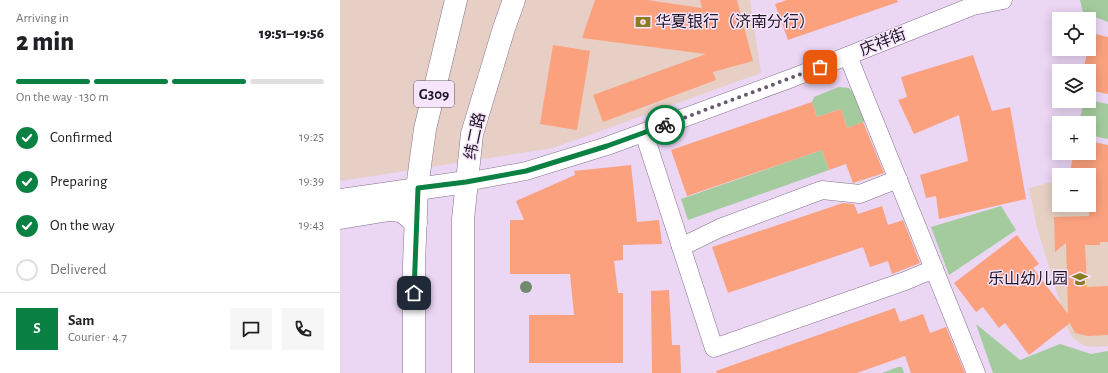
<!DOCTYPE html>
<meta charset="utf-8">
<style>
:root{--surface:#fff;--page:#f6f6f6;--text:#202124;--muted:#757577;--line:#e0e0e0;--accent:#0b8043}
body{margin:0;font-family:"Alegreya Sans","Noto Sans SC",sans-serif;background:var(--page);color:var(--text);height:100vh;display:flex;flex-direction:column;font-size:15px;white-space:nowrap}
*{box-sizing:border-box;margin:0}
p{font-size:13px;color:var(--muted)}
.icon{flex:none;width:22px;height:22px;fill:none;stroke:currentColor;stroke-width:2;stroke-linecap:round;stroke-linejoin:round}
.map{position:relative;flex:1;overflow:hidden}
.side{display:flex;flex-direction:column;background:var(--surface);width:340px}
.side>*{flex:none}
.tools{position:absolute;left:712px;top:12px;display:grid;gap:8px}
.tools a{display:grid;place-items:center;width:44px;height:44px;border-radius:0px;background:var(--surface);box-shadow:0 2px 10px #0003;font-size:20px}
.pin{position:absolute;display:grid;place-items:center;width:34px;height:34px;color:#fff;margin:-17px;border-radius:8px;box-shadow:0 2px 6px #0006}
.courier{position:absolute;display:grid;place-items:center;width:40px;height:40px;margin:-20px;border:3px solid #0b8043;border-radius:50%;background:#fff;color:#222;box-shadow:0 1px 5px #0007}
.summary em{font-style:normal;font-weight:800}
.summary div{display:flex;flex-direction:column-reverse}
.summary{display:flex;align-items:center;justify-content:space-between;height:68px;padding:0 16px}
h1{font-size:26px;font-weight:800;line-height:30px}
.bar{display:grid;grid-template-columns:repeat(4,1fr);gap:6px 4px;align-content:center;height:48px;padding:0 16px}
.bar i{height:5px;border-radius:3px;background:var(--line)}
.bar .active{background:var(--accent)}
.bar p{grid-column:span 4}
.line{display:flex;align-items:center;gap:10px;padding:0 16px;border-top:1px solid var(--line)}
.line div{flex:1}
.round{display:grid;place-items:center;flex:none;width:42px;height:42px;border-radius:0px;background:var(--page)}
ol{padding:0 16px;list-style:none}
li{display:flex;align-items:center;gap:12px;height:44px}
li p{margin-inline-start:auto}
li .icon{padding:4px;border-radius:50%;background:var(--accent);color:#fff;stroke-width:4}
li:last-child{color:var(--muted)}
li i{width:22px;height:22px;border:2px solid var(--line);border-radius:50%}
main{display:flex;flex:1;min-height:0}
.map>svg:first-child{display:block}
.commercial{fill:#e7cfc5}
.education{fill:#e6d0c3}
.green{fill:#a4cb9d}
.building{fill:#fba17e}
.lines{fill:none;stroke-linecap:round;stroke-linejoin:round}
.minor-casing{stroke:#85728d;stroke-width:19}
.major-casing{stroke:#85728d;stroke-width:23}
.highway-casing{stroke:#85728d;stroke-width:23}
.minor{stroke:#fff;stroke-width:18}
.major{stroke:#fff;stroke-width:22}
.highway{stroke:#fff;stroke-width:22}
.tree{fill:#718a6e}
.done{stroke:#665a6c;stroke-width:4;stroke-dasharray:0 7.2}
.route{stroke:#0b8043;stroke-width:5}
.labels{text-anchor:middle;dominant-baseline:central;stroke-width:3;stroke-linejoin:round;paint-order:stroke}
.shield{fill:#f6e5fd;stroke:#605564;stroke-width:1}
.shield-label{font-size:15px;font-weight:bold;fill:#1f1722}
.poi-label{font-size:16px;fill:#1f1722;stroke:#f6e5fd;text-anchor:start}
.street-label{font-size:16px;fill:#1f1722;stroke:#f6e5fd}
</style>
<main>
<section class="side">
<div class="summary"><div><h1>2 min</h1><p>Arriving in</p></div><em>19:51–19:56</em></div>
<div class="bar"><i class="active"></i><i class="active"></i><i class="active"></i><i></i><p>On the way · 130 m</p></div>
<ol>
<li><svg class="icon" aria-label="check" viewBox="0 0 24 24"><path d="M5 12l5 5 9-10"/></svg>Confirmed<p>19:25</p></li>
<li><svg class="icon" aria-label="check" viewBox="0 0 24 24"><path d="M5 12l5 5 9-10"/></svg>Preparing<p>19:39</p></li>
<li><svg class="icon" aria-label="check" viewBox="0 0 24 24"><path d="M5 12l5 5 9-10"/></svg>On the way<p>19:43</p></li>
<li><i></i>Delivered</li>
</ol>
<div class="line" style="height:72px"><b class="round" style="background:var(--accent);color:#fff">S</b><div><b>Sam</b><p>Courier · 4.7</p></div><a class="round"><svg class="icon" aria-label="chat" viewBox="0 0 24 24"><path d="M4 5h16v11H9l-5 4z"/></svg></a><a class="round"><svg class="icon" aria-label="phone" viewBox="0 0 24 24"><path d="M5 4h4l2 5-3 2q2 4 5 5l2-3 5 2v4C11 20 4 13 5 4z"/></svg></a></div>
</section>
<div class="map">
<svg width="768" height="373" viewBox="0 0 768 373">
<rect width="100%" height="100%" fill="#ebd6f4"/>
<path class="commercial" d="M0 0H410L421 73 213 148 0 181Z"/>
<path class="education" d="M719 180V205H731L753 210 768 211V346L754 347 745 346 733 338 729 331 697 228 689 188Z"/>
<g class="green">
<path d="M740 0H768V22L743 12Z"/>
<path d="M499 87 509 88 513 93 527 121 507 128 501 109 477 117 472 102 474 97Z"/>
<path d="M749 100 768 104V139L749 135V123H739L744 101Z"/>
<path d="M482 150 489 170 348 220 341 199Z"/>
<path d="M661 206 676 230 609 275 591 227Z"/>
<path d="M636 324 680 360 720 344 751 354 768 351V373H653Z"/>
<path d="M558 367H562L564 373H542Z"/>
</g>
<g class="building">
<path d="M255 0H307L362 8 360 0H397L413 61 373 72 376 80 263 122 253 95 366 54 242 38Z"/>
<path d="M447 0H557L558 2 448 40 435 4Z"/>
<path d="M751 33 768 37V94L749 90V71H743L748 49H749Z"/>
<path d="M213 45 250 51 237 130 200 124Z"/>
<path d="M633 55 652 111 670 107 686 199 599 219 596 196 586 198 580 175 628 161 619 115 574 134 558 100 567 97 561 77Z"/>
<path d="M472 102 477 117 501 109 507 128 523 122 544 173 513 183 506 164 489 170 482 150 347 196 331 150Z"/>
<path d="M749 141 768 145V242H760V245H745L747 287 768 286V335L748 336 735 333 730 323 689 355 665 323 659 328 643 307 636 312 614 283 677 235 699 264 693 268 728 314 726 243 715 252 714 217 749 216V175H729L734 153H749Z"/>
<path d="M291 165 297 222 319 220 322 244 283 245V260L274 261 278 293H283V363H189V315H234L230 274H170V220H184L176 201 235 175 234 171Z"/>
<path d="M503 203 514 204 518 214 542 206 548 225 563 220 580 263 552 274 548 261 530 267 523 247 388 293 372 247Z"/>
<path d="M329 290 332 345H340L341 373H312L311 291Z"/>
<path d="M555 308 560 322 583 314 590 333 606 327 625 373H571L565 356 517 373H377L376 371Z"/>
</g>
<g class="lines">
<defs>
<g id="minor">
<path d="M508 56 636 373"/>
<path d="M304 133 374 348 565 281 594 269"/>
<path d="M126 182 186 171 267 146 452 78 633 6 663 0"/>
<path d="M341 247 380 228 482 190 520 194 558 179"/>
</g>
<path id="major" d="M0 200 126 182"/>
<g id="highway">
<path d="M0 218 49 210 62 211 76 223"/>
<path d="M74 373V264L77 188 85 129 116 0"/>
<path d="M123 373V219L132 134 164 28 174 0"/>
</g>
</defs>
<use href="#minor" class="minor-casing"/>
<use href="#major" class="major-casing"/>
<use href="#highway" class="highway-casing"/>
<use href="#minor" class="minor"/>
<use href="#major" class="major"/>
<use href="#highway" class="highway"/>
</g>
<circle class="tree" cx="186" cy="287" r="6"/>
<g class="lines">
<path class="done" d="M325 125 480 67"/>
<path class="route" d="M74 293 78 188 126 182 186 171 267 146 325 125"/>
</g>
<defs>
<symbol id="bank-bare" viewBox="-9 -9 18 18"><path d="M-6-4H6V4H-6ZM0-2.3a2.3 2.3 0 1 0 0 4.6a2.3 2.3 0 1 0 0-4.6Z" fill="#887d23" stroke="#f6e5fd" stroke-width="2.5" paint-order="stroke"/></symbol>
<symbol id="school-bare" viewBox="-9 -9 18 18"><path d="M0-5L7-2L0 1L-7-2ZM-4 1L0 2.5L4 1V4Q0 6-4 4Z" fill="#887d23" stroke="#f6e5fd" stroke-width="2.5" paint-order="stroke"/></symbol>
</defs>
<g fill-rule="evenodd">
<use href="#bank-bare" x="292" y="11" width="22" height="22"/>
<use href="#school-bare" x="729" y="268" width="22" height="22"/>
</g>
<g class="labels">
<rect class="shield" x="74" y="81" width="40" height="26" rx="3"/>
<g class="shield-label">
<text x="94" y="94">G309</text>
</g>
<g class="poi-label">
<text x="315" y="22">华夏银行（济南分行）</text>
<text x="728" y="279" text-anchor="end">乐山幼儿园</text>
</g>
<g class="street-label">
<text transform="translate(543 42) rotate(-22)">庆祥街</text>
<text transform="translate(135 136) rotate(-78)">纬二路</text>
</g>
</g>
</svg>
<div class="tools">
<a><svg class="icon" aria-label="locate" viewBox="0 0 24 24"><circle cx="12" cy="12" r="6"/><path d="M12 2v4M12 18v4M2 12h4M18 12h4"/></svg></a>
<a><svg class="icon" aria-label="layers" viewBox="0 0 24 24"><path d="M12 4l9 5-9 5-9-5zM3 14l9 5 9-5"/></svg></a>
<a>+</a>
<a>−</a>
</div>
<div class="pin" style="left:480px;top:67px;background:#ea580c"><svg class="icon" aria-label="bag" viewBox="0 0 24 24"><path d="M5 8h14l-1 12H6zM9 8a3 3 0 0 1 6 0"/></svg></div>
<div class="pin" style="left:74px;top:293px;background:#1f2937"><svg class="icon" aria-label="home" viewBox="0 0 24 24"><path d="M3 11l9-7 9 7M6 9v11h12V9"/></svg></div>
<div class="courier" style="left:325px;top:125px"><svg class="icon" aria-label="bike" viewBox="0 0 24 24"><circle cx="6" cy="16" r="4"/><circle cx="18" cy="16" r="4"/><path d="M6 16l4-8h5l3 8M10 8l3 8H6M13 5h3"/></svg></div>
</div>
</main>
